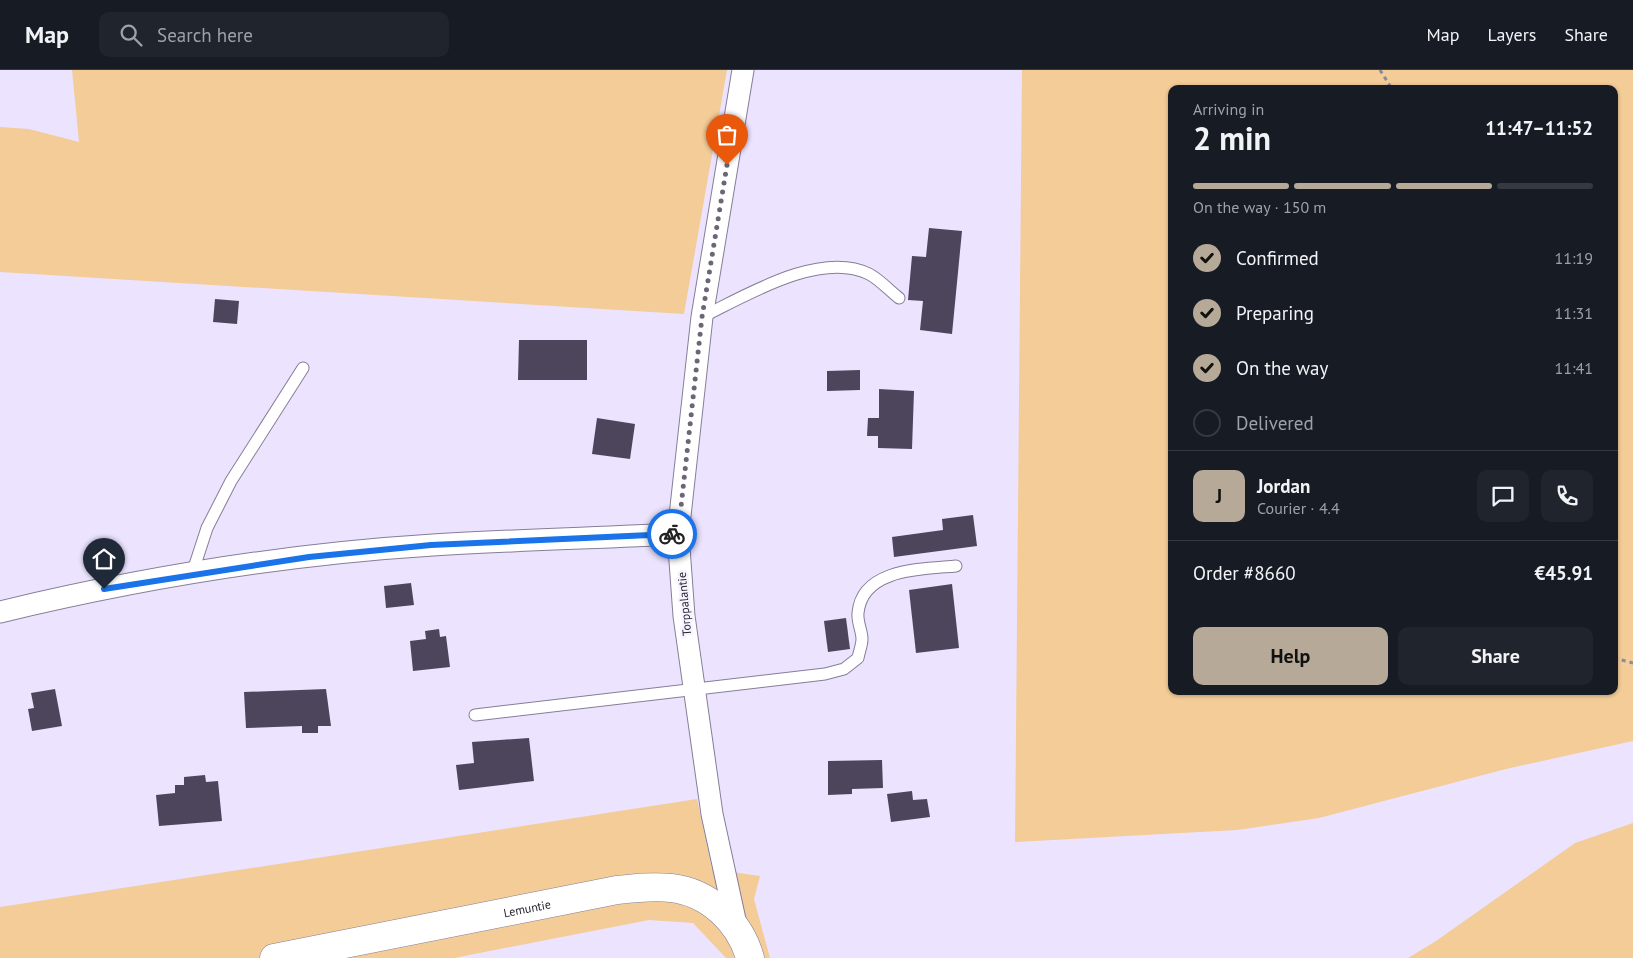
<!DOCTYPE html>
<meta charset="utf-8">
<style>
:root{--surface:#171b24;--page:#20242c;--text:#f1f3f6;--muted:#9ea1a6;--line:#363941;--accent:#b6a997}
body{margin:0;font-family:"PT Sans",sans-serif;background:var(--page);color:var(--text);height:100vh;display:flex;flex-direction:column;font-size:19px;white-space:nowrap}
*{box-sizing:border-box;margin:0}
p{font-size:16px;color:var(--muted)}
.icon{flex:none;width:28px;height:28px;fill:none;stroke:currentColor;stroke-width:2;stroke-linecap:round;stroke-linejoin:round}
.map{position:relative;flex:1;overflow:hidden}
.side{position:absolute;left:1168px;top:15px;width:450px;height:610px;display:flex;flex-direction:column;background:var(--surface);border-radius:10px;box-shadow:0 1px 4px #0004}
.side>*{flex:none}
.pin{position:absolute;display:grid;place-items:center;width:42px;height:42px;color:#fff;margin:-51px -21px;border-radius:50% 50% 50% 0;rotate:-45deg;box-shadow:0 0 5px #0007}
.pin .icon{rotate:45deg}
.courier{position:absolute;display:grid;place-items:center;width:50px;height:50px;margin:-25px;border:4px solid #1a73e8;border-radius:50%;background:#fff;color:#222;box-shadow:0 1px 6px #0007}
.overview em{font-style:normal;font-weight:700}
.overview div{display:flex;flex-direction:column-reverse}
.overview{display:flex;align-items:center;justify-content:space-between;height:85px;padding:0 25px}
h1{font-size:32px;font-weight:700;line-height:38px}
.bar{display:grid;grid-template-columns:repeat(4,1fr);gap:8px 5px;align-content:center;height:60px;padding:0 25px}
.bar i{height:6px;border-radius:4px;background:var(--line)}
.bar .active{background:var(--accent)}
.bar p{grid-column:span 4}
.line{display:flex;align-items:center;gap:12px;padding:0 25px;border-top:1px solid var(--line)}
.line div{flex:1}
.round{display:grid;place-items:center;flex:none;width:52px;height:52px;border-radius:10px;background:var(--page)}
ol{padding:0 25px;list-style:none}
li{display:flex;align-items:center;gap:15px;height:55px}
li p{margin-inline-start:auto}
li .icon{padding:5px;border-radius:50%;background:var(--accent);color:#111;stroke-width:4}
li:last-child{color:var(--muted)}
li i{width:28px;height:28px;border:2px solid var(--line);border-radius:50%}
.primary-button{display:flex;gap:10px;margin-top:auto;padding:10px 25px}
.primary-button a{flex:1;height:58px;border-radius:10px;background:var(--accent);color:#111;font-size:20px;font-weight:700;line-height:58px;text-align:center}
.primary-button a+a{background:var(--page);color:var(--text)}
header{display:flex;align-items:center;gap:30px;box-sizing:border-box;height:70px;padding:0 25px;background:var(--surface);border-bottom:1px solid var(--line)}
header strong{font-size:24px}
nav{display:flex;gap:28px;margin-inline-start:auto;font-size:18px}
.search{width:350px;height:45px;background:var(--page);display:flex;align-items:center;gap:12px;box-sizing:border-box;padding:0 18px;border-radius:10px;color:var(--muted);font-size:19px}
.map>svg:first-child{display:block}
.green{fill:#f3cc98;fill-rule:evenodd}
.building{fill:#4d455c}
.lines{fill:none;stroke-linecap:round;stroke-linejoin:round}
.service-casing{stroke:#867d96;stroke-width:13}
.minor-casing{stroke:#867d96;stroke-width:23}
.tertiary-casing{stroke:#867d96;stroke-width:29}
.path{stroke:#8f899d;stroke-width:3;stroke-dasharray:4 4;stroke-linecap:butt}
.service{stroke:#fff;stroke-width:11}
.minor{stroke:#fff;stroke-width:21}
.tertiary{stroke:#fff;stroke-width:28}
.done{stroke:#6b6676;stroke-width:5;stroke-dasharray:0 9}
.route{stroke:#1a73e8;stroke-width:6}
.labels{text-anchor:middle;dominant-baseline:central;stroke-width:5;stroke-linejoin:round;paint-order:stroke}
.street-label{font-size:12px;fill:#26232d;stroke:#f7f3ff}
</style>
<header>
<strong>Map</strong>
<div class="search"><svg class="icon" aria-label="search" viewBox="0 0 24 24"><circle cx="10" cy="10" r="6"/><path d="M15 15l6 6"/></svg>Search here</div>
<nav><a>Map</a><a>Layers</a><a>Share</a></nav>
</header>
<div class="map">
<svg width="1633" height="888" viewBox="0 0 1633 888">
<rect width="100%" height="100%" fill="#ece3ff"/>
<g class="green">
<path d="M72 0H727L684 244 0 202V57L29 59 79 72Z"/>
<path d="M1022 0H1633V671L1506 699 1319 748 1237 760 1015 772ZM1171 19H1614V621H1171Z"/>
<path d="M697 729 712 799 760 806 754 829 770 888H726L693 853 649 850 454 888H0V837Z"/>
<path d="M1633 753V888H1408L1436 871 1575 773Z"/>
</g>
<g class="building">
<path d="M929 158 962 161 952 264 920 260 923 231 908 230 912 186 926 187Z"/>
<path d="M215 229 239 231 237 254 213 252Z"/>
<path d="M519 270H587V310H518Z"/>
<path d="M860 300V320L827 321V301Z"/>
<path d="M879 319 914 321 912 379 878 378V366H867L868 348H879Z"/>
<path d="M597 348 635 354 630 389 592 384Z"/>
<path d="M973 445 977 476 894 487 892 467 943 460 942 449Z"/>
<path d="M411 513 414 535 386 538 384 516Z"/>
<path d="M952 514 959 578 916 583 909 520Z"/>
<path d="M846 548 850 579 828 582 824 551Z"/>
<path d="M439 559 440 567 446 566 450 597 413 601 410 571 426 569 425 561Z"/>
<path d="M55 619 62 656 32 661 28 639 34 638 31 623Z"/>
<path d="M326 619 331 656H318V663H302V656L246 658 244 622Z"/>
<path d="M529 668 534 711 459 720 456 695 474 693 472 672Z"/>
<path d="M882 690 883 718 852 719V724L828 725V691Z"/>
<path d="M205 705 206 712 218 711 222 751 159 756 156 725 175 723V715H184V707Z"/>
<path d="M912 721 913 730 927 729 930 747 891 752 887 724Z"/>
</g>
<g class="lines">
<defs>
<g id="service">
<path d="M702 247C745 226 820 180 869 204 879 209 890 221 899 228"/>
<path d="M192 504 207 458 231 411 303 298"/>
<path d="M475 645 825 604 844 599 858 588C859 582 862 575 862 569 862 561 857 552 858 543 862 498 923 499 956 496"/>
</g>
<g id="minor">
<path d="M0 542C141 508 288 484 433 475 514 470 596 468 678 464"/>
<path d="M737 859 712 744 684 546 678 464 702 247 743 0"/>
</g>
<g id="tertiary">
<path id="s1" d="M274 888 617 820C635 818 653 816 671 818 709 822 740 852 750 888"/>
</g>
</defs>
<use href="#service" class="service-casing"/>
<use href="#minor" class="minor-casing"/>
<use href="#tertiary" class="tertiary-casing"/>
<g class="path">
<path d="M1380 0 1392 19"/>
<path d="M1614 588 1633 593"/>
</g>
<use href="#service" class="service"/>
<use href="#minor" class="minor"/>
<use href="#tertiary" class="tertiary"/>
</g>
<g class="lines">
<path class="done" d="M672 464H678L702 247 727 95"/>
<path class="route" d="M104 519 309 487 431 475 672 464"/>
</g>
<g class="labels">
<g class="street-label">
<text transform="translate(684 534) rotate(-95)">Torppalantie</text>
<text stroke="none"><textPath href="#s1" startOffset="258">Lemuntie</textPath></text>
</g>
</g>
</svg>
<div class="pin" style="left:727px;top:95px;background:#ea580c"><svg class="icon" aria-label="bag" viewBox="0 0 24 24"><path d="M5 8h14l-1 12H6zM9 8a3 3 0 0 1 6 0"/></svg></div>
<div class="pin" style="left:104px;top:519px;background:#1f2937"><svg class="icon" aria-label="home" viewBox="0 0 24 24"><path d="M3 11l9-7 9 7M6 9v11h12V9"/></svg></div>
<div class="courier" style="left:672px;top:464px"><svg class="icon" aria-label="bike" viewBox="0 0 24 24"><circle cx="6" cy="16" r="4"/><circle cx="18" cy="16" r="4"/><path d="M6 16l4-8h5l3 8M10 8l3 8H6M13 5h3"/></svg></div>
<section class="side">
<div class="overview"><div><h1>2 min</h1><p>Arriving in</p></div><em>11:47–11:52</em></div>
<div class="bar"><i class="active"></i><i class="active"></i><i class="active"></i><i></i><p>On the way · 150 m</p></div>
<ol>
<li><svg class="icon" aria-label="check" viewBox="0 0 24 24"><path d="M5 12l5 5 9-10"/></svg>Confirmed<p>11:19</p></li>
<li><svg class="icon" aria-label="check" viewBox="0 0 24 24"><path d="M5 12l5 5 9-10"/></svg>Preparing<p>11:31</p></li>
<li><svg class="icon" aria-label="check" viewBox="0 0 24 24"><path d="M5 12l5 5 9-10"/></svg>On the way<p>11:41</p></li>
<li><i></i>Delivered</li>
</ol>
<div class="line" style="height:90px"><b class="round" style="background:var(--accent);color:#111">J</b><div><b>Jordan</b><p>Courier · 4.4</p></div><a class="round"><svg class="icon" aria-label="chat" viewBox="0 0 24 24"><path d="M4 5h16v11H9l-5 4z"/></svg></a><a class="round"><svg class="icon" aria-label="phone" viewBox="0 0 24 24"><path d="M5 4h4l2 5-3 2q2 4 5 5l2-3 5 2v4C11 20 4 13 5 4z"/></svg></a></div>
<div class="line" style="height:65px"><div>Order #8660</div><b>€45.91</b></div>
<div class="primary-button"><a>Help</a><a>Share</a></div>
</section>
</div>
